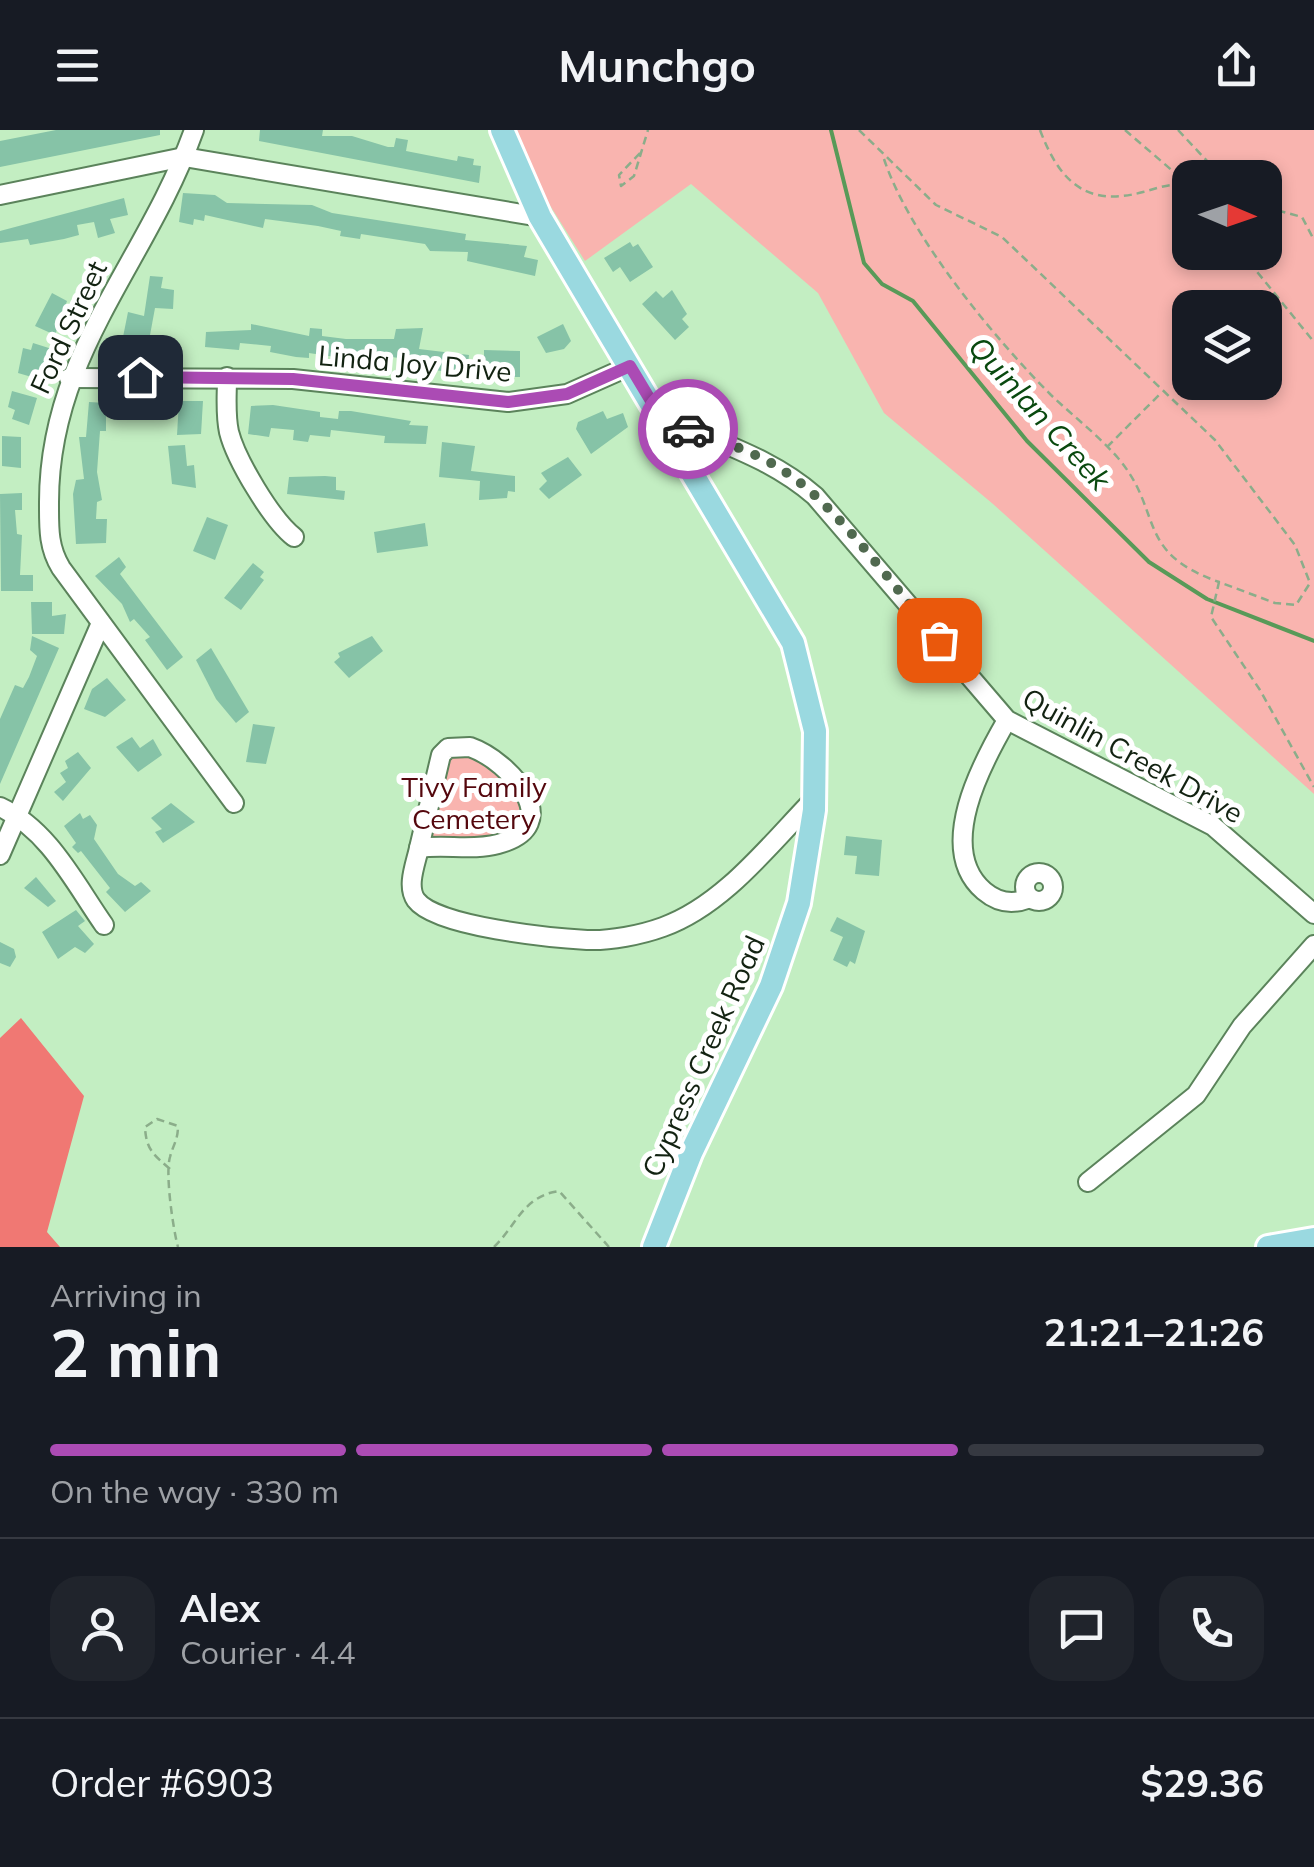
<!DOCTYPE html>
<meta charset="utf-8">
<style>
:root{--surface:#171b24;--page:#20242c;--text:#f1f3f6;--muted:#9ea1a6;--line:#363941;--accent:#ab4bb4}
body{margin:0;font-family:Mulish,sans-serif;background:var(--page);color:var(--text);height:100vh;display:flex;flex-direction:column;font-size:38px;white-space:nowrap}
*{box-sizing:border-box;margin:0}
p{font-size:32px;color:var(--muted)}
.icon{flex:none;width:55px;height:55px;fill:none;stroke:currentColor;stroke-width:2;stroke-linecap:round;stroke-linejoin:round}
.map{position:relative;height:1117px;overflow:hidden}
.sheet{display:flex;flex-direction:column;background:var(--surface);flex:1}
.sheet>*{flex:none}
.needle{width:65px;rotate:92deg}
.controls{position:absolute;left:1172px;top:30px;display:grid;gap:20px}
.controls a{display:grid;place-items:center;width:110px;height:110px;border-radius:20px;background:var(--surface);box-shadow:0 5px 15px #0003;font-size:50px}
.pin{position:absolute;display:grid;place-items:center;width:85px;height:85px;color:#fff;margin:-42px;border-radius:20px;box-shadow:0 5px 15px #0006}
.courier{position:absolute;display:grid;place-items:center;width:100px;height:100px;margin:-50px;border:8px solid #ab4bb4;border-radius:50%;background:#fff;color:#222;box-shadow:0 2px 12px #0007}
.headline em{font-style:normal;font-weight:700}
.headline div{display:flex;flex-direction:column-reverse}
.headline{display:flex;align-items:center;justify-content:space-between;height:170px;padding:0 50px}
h1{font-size:65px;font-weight:700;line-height:75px}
.bar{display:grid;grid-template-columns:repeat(4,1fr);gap:15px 10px;align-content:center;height:120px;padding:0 50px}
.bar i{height:12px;border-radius:8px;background:var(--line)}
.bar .selected{background:var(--accent)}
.bar p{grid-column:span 4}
.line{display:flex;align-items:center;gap:25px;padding:0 50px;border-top:2px solid var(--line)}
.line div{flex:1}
.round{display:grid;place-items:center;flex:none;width:105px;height:105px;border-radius:30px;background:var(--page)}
header{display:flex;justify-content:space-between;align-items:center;height:130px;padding:0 50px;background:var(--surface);font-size:45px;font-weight:700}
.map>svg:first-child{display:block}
.green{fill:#f9b4af;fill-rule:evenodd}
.forest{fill:#f07873}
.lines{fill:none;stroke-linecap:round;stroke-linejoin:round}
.stream{stroke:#589a58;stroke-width:4}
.building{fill:#86c3a7}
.minor-casing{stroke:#5b835b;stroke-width:22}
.major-casing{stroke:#fff;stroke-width:28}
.path{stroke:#8bad8a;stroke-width:2.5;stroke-dasharray:8 5;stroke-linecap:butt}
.minor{stroke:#fff;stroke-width:18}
.major{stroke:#9ad9e0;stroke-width:22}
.done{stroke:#50694f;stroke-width:10;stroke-dasharray:0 18}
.route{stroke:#ab4bb4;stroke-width:12}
.labels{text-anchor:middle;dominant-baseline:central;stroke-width:10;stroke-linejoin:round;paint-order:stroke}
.street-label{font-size:28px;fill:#122211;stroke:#fff}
.park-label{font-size:28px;fill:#54070d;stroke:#fff}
.water-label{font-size:30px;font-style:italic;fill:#09490f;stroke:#fff}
</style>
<header><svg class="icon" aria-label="menu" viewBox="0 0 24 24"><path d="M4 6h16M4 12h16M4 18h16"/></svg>Munchgo<svg class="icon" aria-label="share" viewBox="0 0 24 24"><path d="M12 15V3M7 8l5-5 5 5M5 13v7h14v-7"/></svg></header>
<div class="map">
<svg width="1314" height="1117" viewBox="0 0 1314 1117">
<rect width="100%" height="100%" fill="#c3eec2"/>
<g class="green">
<path d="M517 0H1314V664L993 374 884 283 818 163 691 54 585 131 546 69ZM1190 48H1265V122H1190ZM1190 178H1265V252H1190Z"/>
<path d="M456 623 485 629 519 664V689L503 707 424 712 443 634Z"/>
</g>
<path class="forest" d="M21 888 84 966 47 1102 60 1117H0V908Z"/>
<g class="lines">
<path class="stream" d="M831 0 864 133 882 154 913 171 1027 311 1149 432 1207 469 1314 511"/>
</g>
<g class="building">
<path d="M56 0H160V5L0 37V11Z"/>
<path d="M260 0H323L322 6H352L388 17H394L396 8 408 10 406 21 457 31 458 26 474 29 473 35 481 36 479 53 259 11Z"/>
<path d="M183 63 215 65 227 73 312 75 332 83 466 104 465 110 527 116 524 127 538 130 535 146 467 131 468 122 430 121 425 114 361 104 360 109 340 106 341 101 318 96 265 89 263 98 205 85 204 91 194 89 193 95 179 92Z"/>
<path d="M124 68 128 85 110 89 115 103 98 108 94 92 77 95 79 105 64 109 30 115 28 109 0 113V101Z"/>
<path d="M630 112 633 117 638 114 653 137 630 152 620 137 613 142 604 128Z"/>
<path d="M150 146 163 147 161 158 174 160 173 179 155 178 148 216 122 212 128 182 144 186Z"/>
<path d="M672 160 687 184 682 189 689 197 675 210 642 174 656 161 663 168Z"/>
<path d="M52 163 67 171 55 205 35 196Z"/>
<path d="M251 194 309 206 310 198 322 199V206L346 209H394L396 199 423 198 419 219 469 225 467 244 434 240 435 232 382 226 381 234 309 223V228L296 227 270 222 271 216 240 213 239 220 205 217 206 202 251 200Z"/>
<path d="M563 194 571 211 564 219 546 223 537 207Z"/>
<path d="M33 213 52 219 42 250 18 243 23 218 31 220Z"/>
<path d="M484 220 520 221V247H505L504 237 484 235Z"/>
<path d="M12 261 37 268 29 295 12 289 15 280 8 277Z"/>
<path d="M179 271H203L201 304 177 305Z"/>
<path d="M89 272 106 273V301H100L97 342 102 370 97 372 96 389H107L106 413 76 414 73 364 76 350 84 349 79 307H86Z"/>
<path d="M273 275 320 282V287L338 289 339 281H351L411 291 409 295 428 296 426 314 384 313 385 306 331 300 330 307 310 305 308 312 293 310 294 300 271 298 269 307 248 304 251 276Z"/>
<path d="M603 281 607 289 623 283 628 297 591 324 576 299 578 292Z"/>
<path d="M2 306 21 307V338L2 336Z"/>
<path d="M442 312 475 316 471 341 515 346V362L508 361 507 368 479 370 480 351 439 347Z"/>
<path d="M185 315 187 336 194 335 196 358 172 354 168 316Z"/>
<path d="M568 327 582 345 549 369 539 359 547 351 541 343Z"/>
<path d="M325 346 336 347V360L345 361 344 370 287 364 289 347Z"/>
<path d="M22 363V380H15L17 404 22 405 20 445H33V461H1L0 364Z"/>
<path d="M207 387 228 395 215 430 193 421Z"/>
<path d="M425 393 428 416 377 423 374 402Z"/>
<path d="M119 427 126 437 120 444 183 527 167 540 145 510 150 507 134 489 130 492 122 474 95 446Z"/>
<path d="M253 433 264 442 260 447 264 450 241 480 224 468Z"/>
<path d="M31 472H52V486L66 484 64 504H32Z"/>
<path d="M32 506 59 518 0 654V589L15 555 23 558 29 547 37 526 30 520Z"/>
<path d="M372 506 383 521 349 548 334 532 340 527 338 523Z"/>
<path d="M211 518 249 582 236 593 216 569 196 530Z"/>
<path d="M107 548 126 570 105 587 84 579 92 559Z"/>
<path d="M253 594 275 597 266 634 246 632Z"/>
<path d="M132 607 140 618 153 609 162 625 138 642 116 617Z"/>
<path d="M78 622 91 638 63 671 54 662 66 652 60 643 68 638 65 631Z"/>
<path d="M171 673 195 692 163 713 155 702 162 699 151 688Z"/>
<path d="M80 683 83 689 90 685 97 695 94 709 118 744 135 756 141 752 151 761 125 782 106 762 110 758 81 721 78 723 72 717 76 713 64 696Z"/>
<path d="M846 706 882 710 879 746 855 744 857 726 844 725Z"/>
<path d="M36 747 56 771 48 777 24 758Z"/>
<path d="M76 780 85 791 78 796 94 814 85 823 75 817 58 829 42 802Z"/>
<path d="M837 787 865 801 855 834 850 831 847 837 833 830 843 807 830 801Z"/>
<path d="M0 812 14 819 16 827 10 837 0 833Z"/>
</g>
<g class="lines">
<defs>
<g id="minor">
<path d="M194 0C147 132 49 223 49 372 49 397 48 417 61 438L234 673"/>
<path d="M0 65 184 27 540 87"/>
<path d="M227 247C227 265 225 284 229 302 236 330 272 390 294 407"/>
<path d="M69 248 293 249 508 272 567 264 630 236"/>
<path d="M660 286C715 312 769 326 815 366L1007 590 1213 696 1314 784"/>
<path d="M1007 590C982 633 935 719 984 761 997 772 1011 775 1027 769"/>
<path d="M470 617C510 631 568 696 498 714 473 721 444 714 419 718L441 625 448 618Z"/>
<path d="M0 677C49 700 74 752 104 795"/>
<path d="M419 718C416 733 406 756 416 770 436 797 553 808 587 810 610 811 641 805 663 797 724 775 770 714 815 668"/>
<path d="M0 725 101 493"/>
<circle cx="1039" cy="757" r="14"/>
<path d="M1088 1052 1196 965 1242 896 1314 815"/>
</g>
<g id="major">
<path d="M502 0 540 87 793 513 815 601 814 680 799 773 771 856 691 1023 654 1117"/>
<path d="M1268 1117 1314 1109"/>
</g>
</defs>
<use href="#minor" class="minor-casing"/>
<use href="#major" class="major-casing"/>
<g class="path">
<path d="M859 0 936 75 1002 107 1215 310 1295 415 1310 453 1296 475 1275 473 1219 452 1211 487 1260 560 1314 657"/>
<path d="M1040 0C1059 50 1085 78 1143 62 1159 58 1174 51 1190 57"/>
<path d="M1125 0 1189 55"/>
<path d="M1178 0 1223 48"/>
<path d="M640 23 619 45 621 56 634 46 648 0"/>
<path d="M884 29C909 105 994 208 1051 265 1073 286 1098 305 1118 328 1164 382 1134 422 1219 452"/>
<path d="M1265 77 1302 87 1314 110"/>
<path d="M1241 122 1314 212"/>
<path d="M1107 317 1161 263"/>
<path d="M170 1039C154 1025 146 1020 145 997L157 989 178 996C178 1010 173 1015 170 1027 165 1043 173 1099 178 1117"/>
<path d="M494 1117C516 1096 523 1066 559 1061L609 1117"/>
</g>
<use href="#minor" class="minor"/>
<use href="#major" class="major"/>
</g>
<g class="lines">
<path class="done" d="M688 299C722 312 757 322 787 343 839 378 896 460 939 510"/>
<path class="route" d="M140 247 293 249 508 272 567 264 630 236 660 286 688 299"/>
</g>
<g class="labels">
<g class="street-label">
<text transform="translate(68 197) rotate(-65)">Ford Street</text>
<text transform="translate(415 233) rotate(5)">Linda Joy Drive</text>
<text transform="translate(1133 625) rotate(29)">Quinlin Creek Drive</text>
<text transform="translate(703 926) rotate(-66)">Cypress Creek Road</text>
</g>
<g class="park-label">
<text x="474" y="656">Tivy Family<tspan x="474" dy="32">Cemetery</tspan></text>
</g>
<g class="water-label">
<text transform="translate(1040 283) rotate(48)">Quinlan Creek</text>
</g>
</g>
</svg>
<div class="controls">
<a><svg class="needle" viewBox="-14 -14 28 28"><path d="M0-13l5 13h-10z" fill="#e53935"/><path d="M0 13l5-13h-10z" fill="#9ea1a6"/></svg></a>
<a><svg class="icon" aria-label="layers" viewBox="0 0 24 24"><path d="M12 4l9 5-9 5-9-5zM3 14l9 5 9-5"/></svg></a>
</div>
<div class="pin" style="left:939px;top:510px;background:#ea580c"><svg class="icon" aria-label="bag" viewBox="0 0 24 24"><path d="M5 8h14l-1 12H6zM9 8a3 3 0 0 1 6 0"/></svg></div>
<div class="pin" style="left:140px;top:247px;background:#1f2937"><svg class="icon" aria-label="home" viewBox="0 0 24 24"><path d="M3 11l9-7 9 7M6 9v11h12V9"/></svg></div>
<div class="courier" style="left:688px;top:299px"><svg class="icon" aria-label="car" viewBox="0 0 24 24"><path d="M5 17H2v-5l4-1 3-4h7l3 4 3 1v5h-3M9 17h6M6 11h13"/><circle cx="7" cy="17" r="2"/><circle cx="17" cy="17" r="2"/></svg></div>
</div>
<section class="sheet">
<div class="headline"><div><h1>2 min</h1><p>Arriving in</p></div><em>21:21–21:26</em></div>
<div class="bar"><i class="selected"></i><i class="selected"></i><i class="selected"></i><i></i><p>On the way · 330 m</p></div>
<div class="line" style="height:180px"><a class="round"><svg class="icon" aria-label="person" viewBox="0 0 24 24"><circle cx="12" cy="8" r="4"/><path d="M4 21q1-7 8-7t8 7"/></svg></a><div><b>Alex</b><p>Courier · 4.4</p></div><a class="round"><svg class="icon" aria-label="chat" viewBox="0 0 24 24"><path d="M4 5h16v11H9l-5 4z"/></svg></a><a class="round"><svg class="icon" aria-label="phone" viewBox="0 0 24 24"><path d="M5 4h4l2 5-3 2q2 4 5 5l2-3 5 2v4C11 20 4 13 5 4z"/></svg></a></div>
<div class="line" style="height:130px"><div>Order #6903</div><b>$29.36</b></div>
</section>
